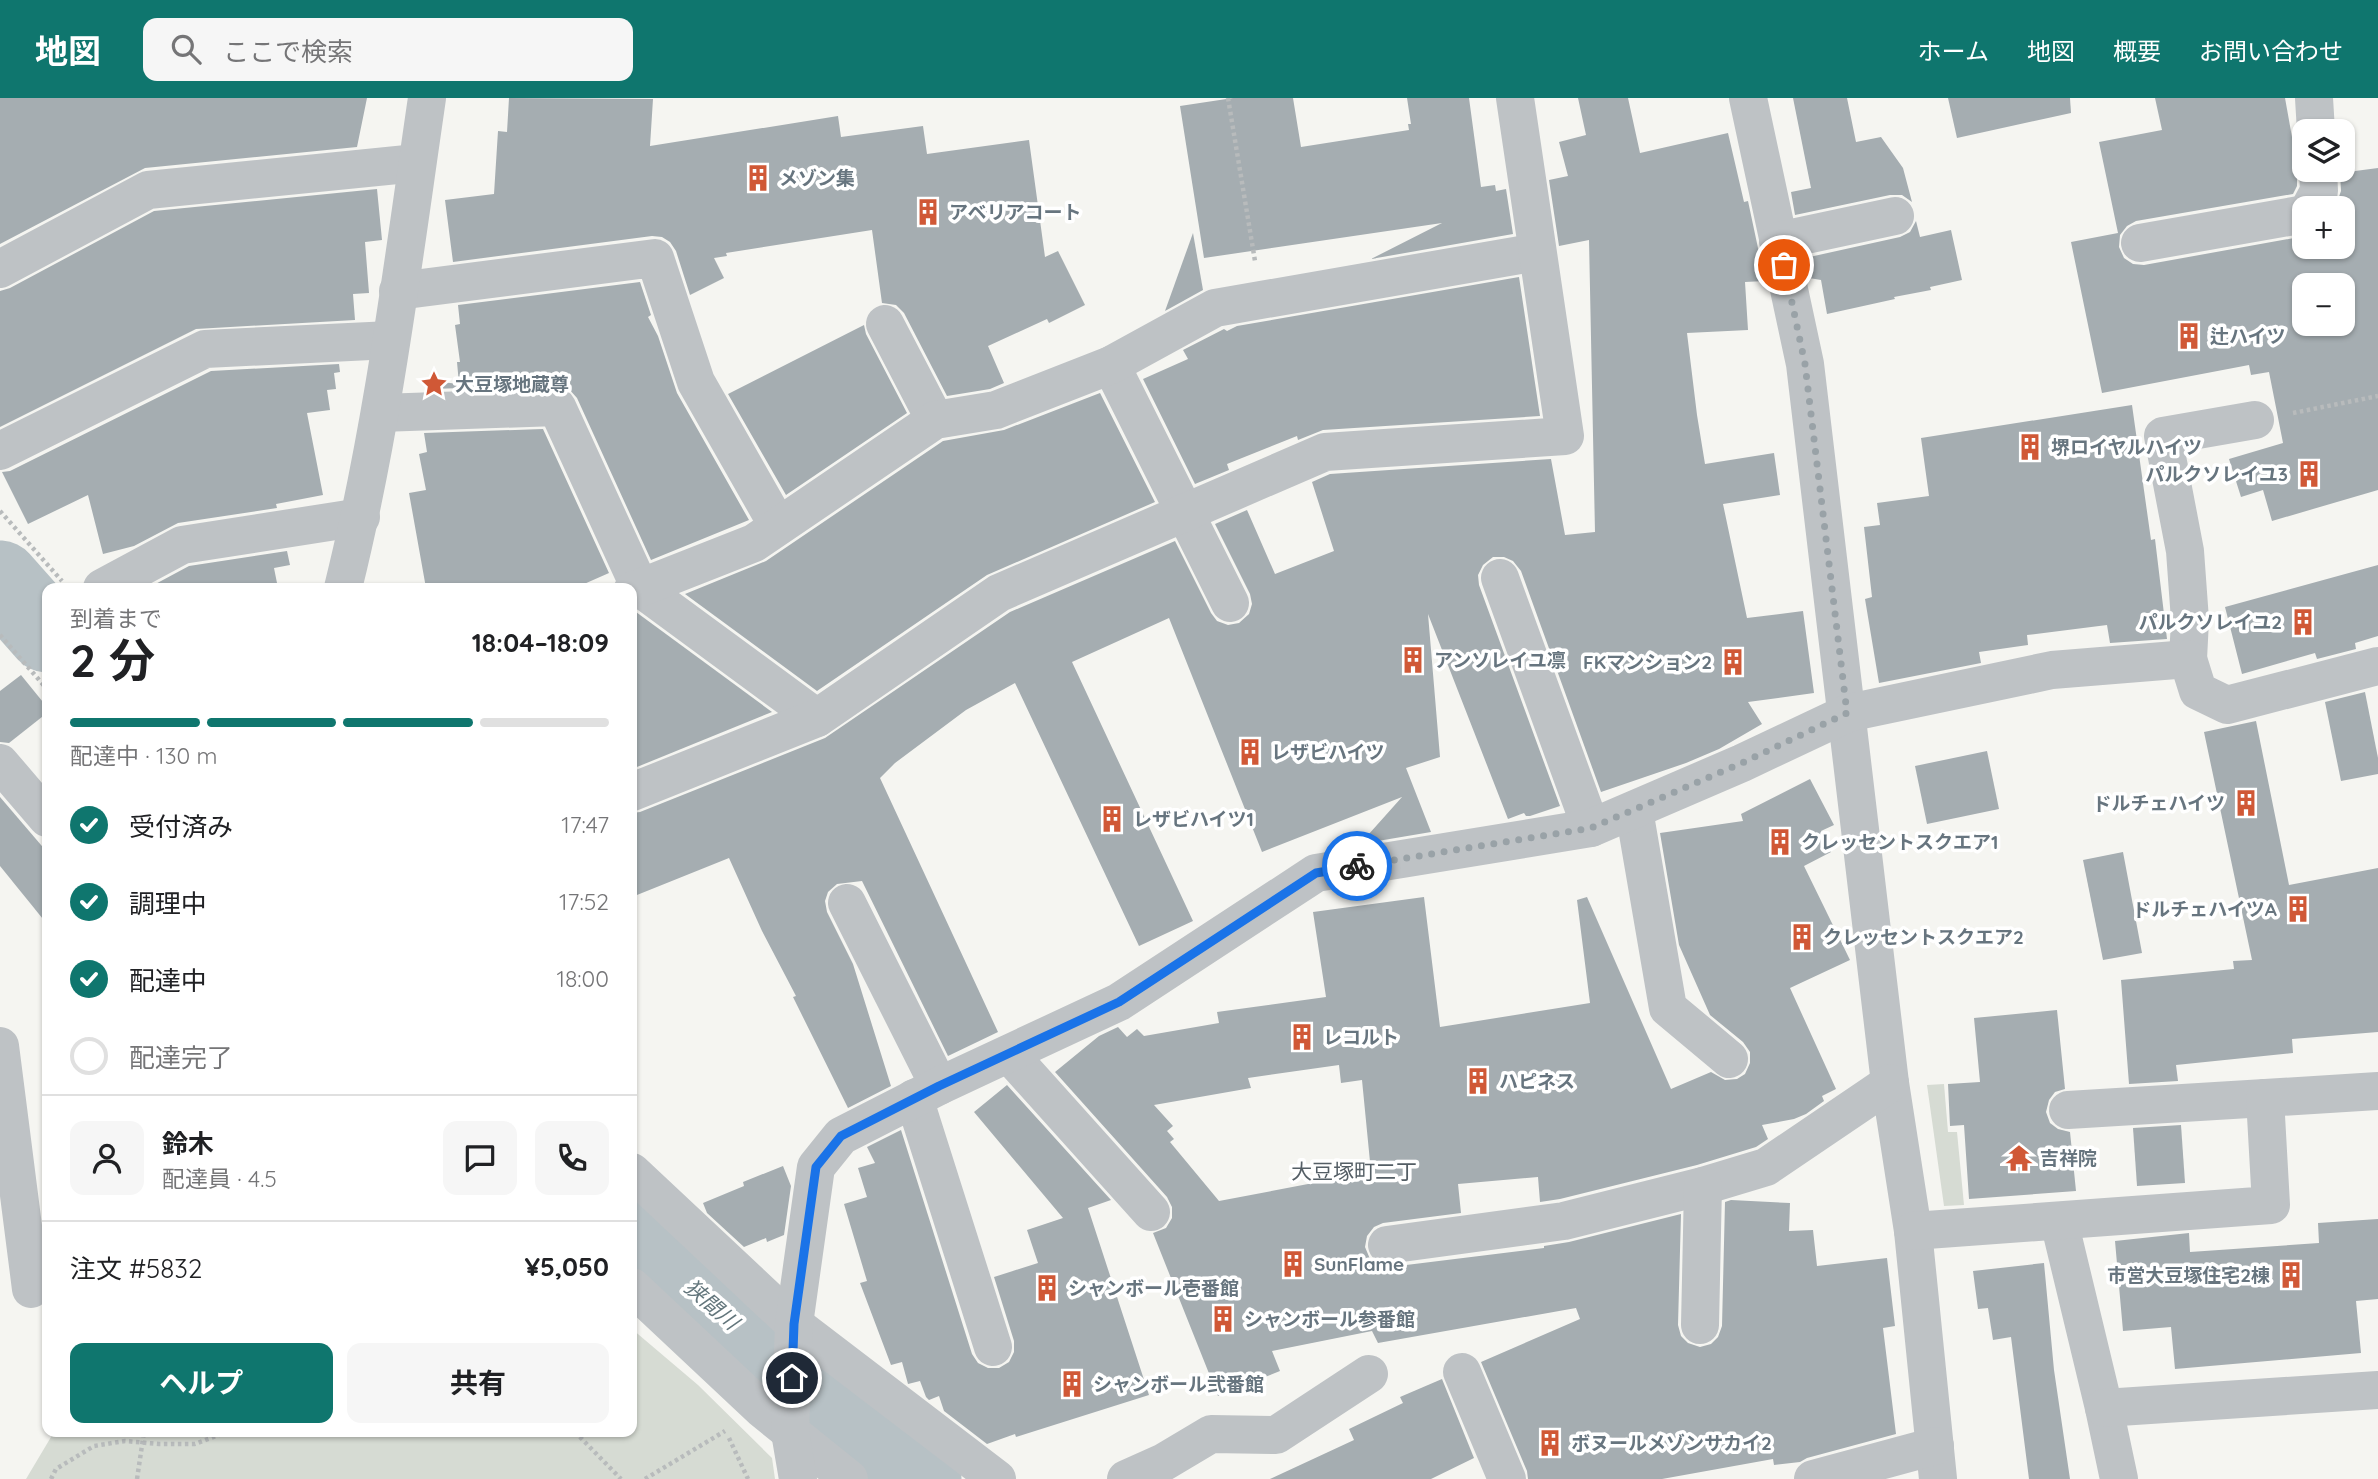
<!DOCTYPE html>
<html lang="ja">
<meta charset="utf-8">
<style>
:root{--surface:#fff;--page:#f6f6f6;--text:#202124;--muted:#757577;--line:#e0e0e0;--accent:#0f766e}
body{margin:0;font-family:Quicksand,"Noto Sans JP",sans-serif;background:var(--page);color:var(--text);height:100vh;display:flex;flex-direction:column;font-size:26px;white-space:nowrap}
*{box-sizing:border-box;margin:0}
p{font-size:23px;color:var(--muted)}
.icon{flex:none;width:38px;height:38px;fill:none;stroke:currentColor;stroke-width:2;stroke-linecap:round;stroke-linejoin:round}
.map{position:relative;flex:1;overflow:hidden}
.drawer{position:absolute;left:42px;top:485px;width:595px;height:854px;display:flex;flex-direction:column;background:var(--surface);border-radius:14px;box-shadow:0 2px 5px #0004}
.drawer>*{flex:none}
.tools{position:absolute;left:2292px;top:21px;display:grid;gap:14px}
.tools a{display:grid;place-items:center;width:63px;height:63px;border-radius:14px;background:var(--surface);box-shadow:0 2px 5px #0004;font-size:35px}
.pin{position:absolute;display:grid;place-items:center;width:60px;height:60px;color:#fff;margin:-30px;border:4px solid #fff;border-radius:50%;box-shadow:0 2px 7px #0007}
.courier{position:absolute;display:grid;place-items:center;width:70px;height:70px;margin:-35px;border:5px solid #1a73e8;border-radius:50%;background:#fff;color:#222;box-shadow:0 2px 9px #0007}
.summary em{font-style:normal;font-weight:700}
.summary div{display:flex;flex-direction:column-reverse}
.summary{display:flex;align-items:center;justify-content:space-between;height:119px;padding:0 28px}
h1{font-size:46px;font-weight:700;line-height:52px}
.bar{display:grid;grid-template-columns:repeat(4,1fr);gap:10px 7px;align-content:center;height:84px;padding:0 28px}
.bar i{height:9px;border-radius:5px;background:var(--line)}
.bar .active{background:var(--accent)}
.bar p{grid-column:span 4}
.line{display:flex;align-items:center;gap:18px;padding:0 28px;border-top:2px solid var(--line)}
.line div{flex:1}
.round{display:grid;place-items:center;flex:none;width:74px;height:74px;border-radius:14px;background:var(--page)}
ol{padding:0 28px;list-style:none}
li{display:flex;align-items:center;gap:21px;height:77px}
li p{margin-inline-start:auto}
li .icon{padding:7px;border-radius:50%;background:var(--accent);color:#fff;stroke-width:4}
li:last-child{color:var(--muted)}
li i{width:38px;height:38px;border:4px solid var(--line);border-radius:50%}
.button{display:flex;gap:14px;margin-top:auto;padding:14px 28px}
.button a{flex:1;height:80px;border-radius:14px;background:var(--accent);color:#fff;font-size:28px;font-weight:700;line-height:80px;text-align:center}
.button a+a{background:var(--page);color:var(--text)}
header{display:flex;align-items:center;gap:42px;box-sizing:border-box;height:98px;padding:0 35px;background:var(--accent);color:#fff}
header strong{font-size:33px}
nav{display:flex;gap:38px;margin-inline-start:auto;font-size:24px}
.search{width:490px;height:63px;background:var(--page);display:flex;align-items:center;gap:18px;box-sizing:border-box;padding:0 24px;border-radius:14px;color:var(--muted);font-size:26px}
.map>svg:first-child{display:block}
.green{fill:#d6dbd3}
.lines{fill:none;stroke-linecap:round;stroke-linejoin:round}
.river{stroke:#b7c1c5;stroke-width:79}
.building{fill:#a5adb1;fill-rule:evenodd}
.path{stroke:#b8bbbc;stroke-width:4.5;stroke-dasharray:3.5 3.5;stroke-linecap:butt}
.minor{stroke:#bec2c5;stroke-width:38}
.done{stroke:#99a2a7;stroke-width:7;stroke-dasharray:0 12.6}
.route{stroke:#1a73e8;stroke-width:9}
.labels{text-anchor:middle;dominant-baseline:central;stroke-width:7;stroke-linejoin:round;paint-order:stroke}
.poi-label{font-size:19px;font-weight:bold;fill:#67757f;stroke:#fff;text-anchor:start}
.neighbourhood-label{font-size:21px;fill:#545e65;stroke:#fff}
.water-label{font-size:21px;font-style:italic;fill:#63767c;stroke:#fff}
</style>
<header>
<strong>地図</strong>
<div class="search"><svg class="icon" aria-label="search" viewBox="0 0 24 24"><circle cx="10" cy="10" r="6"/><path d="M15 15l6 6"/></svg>ここで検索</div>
<nav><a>ホーム</a><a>地図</a><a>概要</a><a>お問い合わせ</a></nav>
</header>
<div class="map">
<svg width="2378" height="1381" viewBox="0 0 2378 1381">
<rect width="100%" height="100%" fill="#f5f5f1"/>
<g class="green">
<path d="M1944 986 1948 1034H1957L1964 1107 1944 1108 1927 987Z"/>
<path d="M632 1231 698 1287 772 1360 775 1381H26L54 1334H632Z"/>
</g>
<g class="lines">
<g class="river">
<path d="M0 482 47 535"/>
<path d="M632 1135C724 1223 821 1304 922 1381"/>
</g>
</g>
<g class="building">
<path d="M0 0H367L357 49 145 70 0 146Z"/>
<path d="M509 0 653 1 650 48 838 18 841 39 923 28 927 56 1029 42 1045 159 1058 153 1085 207 1049 225 1047 221 988 248 1004 285 990 291 947 298 904 215 896 207 882 205 872 132 726 155 727 158 714 160 724 180 690 197 676 153 670 144 662 139 652 138 453 164 445 102 494 96 498 33 507 34Z"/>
<path d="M1233 0H1293L1301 49 1409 32 1408 26H1411L1407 0H1469L1481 89 1495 87 1496 93 1506 91 1513 136 1371 161 1442 125 1204 160 1180 8Z"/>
<path d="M1578 0H1628L1640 55 1728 35 1744 104 1748 103 1765 183 1745 184 1748 232 1687 235 1697 317 1705 366 1774 355 1780 397 1723 406 1747 520 1803 513 1814 595 1748 604 1762 626 1719 651 1686 665 1601 694 1521 473 1513 463 1504 459H1493L1483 467 1478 477 1479 487 1560 708 1530 718H1526L1524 715 1508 721 1428 516 1440 659 1406 670 1431 734 1360 746 1402 699 1262 754 1169 520 1072 564 1193 823 1139 848 1015 585 966 612 895 665 880 680 998 934 948 958 862 783 837 786 828 794 825 803 827 814 853 866 891 988 848 1010 793 899 796 898 762 833 729 760 632 799V715L640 714 825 640 1010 514 1175 443 1211 515 1217 523 1228 527 1239 525 1249 516 1252 506 1250 496 1215 426 1247 412 1275 476 1334 453 1312 384 1330 376 1551 361 1565 437 1595 434 1589 142 1559 148 1549 82 1568 78 1559 44 1586 37Z"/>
<path d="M1793 0H1847L1856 44 1881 39 1903 70 1912 104 1902 97H1890L1795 117 1791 94 1811 90Z"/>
<path d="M1948 0H2070L2071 15 1957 40Z"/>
<path d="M2155 0H2285L2297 67V88L2293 96 2136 123 2127 128 2120 137 2119 149 2124 160 2133 166 2144 167 2305 138V149H2343V110H2335L2341 93 2340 75 2378 70V392L2272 423 2263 392 2241 399 2229 361 2283 345 2269 274 2251 277 2249 267 2102 295 2071 144 2118 135 2099 44 2162 32ZM2305 187H2343V226H2305Z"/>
<path d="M377 91 382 142 365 144 369 195 353 196 355 222 196 231 0 329V193L10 190 154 113Z"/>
<path d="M1916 123 1920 139 1951 132 1962 182 1930 189 1931 192 1894 199 1895 201 1827 216 1821 182 1809 180 1805 160 1900 139 1910 134Z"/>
<path d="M1193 135 1203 192 1165 213Z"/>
<path d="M1519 179 1540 318 1323 332 1298 342 1297 338 1227 366 1229 372 1195 386 1143 281 1188 261 1183 252 1224 231 1227 233 1237 228Z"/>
<path d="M640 184 651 217 648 219 658 238 677 295 749 422 651 462 577 300 569 291 556 287 431 291 432 283 459 286 457 264H460L455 227 460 226 458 207Z"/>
<path d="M864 227 866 236 907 315 786 397 728 296Z"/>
<path d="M339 266 340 274 334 275 336 291 327 292 330 312 307 315 323 397 276 406 277 410 178 425 134 448 103 456 88 397 28 426 2 374 10 373 211 273Z"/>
<path d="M1100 295 1155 404 987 477 817 593 685 496 766 463 943 343 1004 332Z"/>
<path d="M2132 307 2151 442 2155 441 2167 541 2110 545 2107 527 2027 537 2028 547 1979 554 1981 565 1879 585 1865 501 1872 499 1864 429 1880 427 1877 405 1929 398 1921 340Z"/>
<path d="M543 331 609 475 575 490H426L409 395 426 392 419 356 427 354 424 335Z"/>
<path d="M287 453 290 467 274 470 278 490H148L189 468Z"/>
<path d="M2378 467V538L2355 545 2356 551 2317 561 2315 555 2242 576 2225 509Z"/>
<path d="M632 514H636L772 614 632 671Z"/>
<path d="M21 577 47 609V615L9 645 0 644V593Z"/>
<path d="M2365 594 2378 660V676L2341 683 2325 604Z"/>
<path d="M2256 623 2289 787 2378 770V934L2292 941 2293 955 2176 967 2178 983 2129 986 2121 882 2234 871 2233 863 2252 862 2204 634Z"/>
<path d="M1987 653 1999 711 1927 726 1915 668Z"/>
<path d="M1810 681 1834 727 1821 733 1831 754 1804 768 1850 862 1790 890 1836 991 1822 998 1824 1003 1806 1016 1794 1021 1762 1027 1768 1041 1756 1049 1697 1067 1560 1101 1540 1104 1538 1079 1458 1086 1461 1115 1383 1125 1374 1129 1367 1138 1365 1149 1370 1161 1379 1167 1390 1169 1544 1150V1148L1569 1144 1681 1116 1678 1227 1681 1238 1688 1245 1700 1249 1711 1246 1718 1239 1722 1228 1725 1104 1731 1102 1790 1105 1789 1133 1813 1132 1817 1168 1887 1160 1895 1228 1883 1230 1896 1336 1807 1360 1800 1364 1774 1367 1773 1361 1662 1381H1528L1527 1373 1481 1264 1580 1221 1576 1210 1378 1245 1372 1233 1272 1253 1280 1273 1218 1298 1153 1135 1166 1130 1172 1120V1109L1167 1099 1055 974 1099 938 1118 929 1127 939 1137 931 1144 938 1219 925 1217 914 1326 899 1313 814 1424 799 1440 929 1590 905 1577 802 1587 799 1671 991 1711 974 1725 982 1737 981 1745 976 1750 965V954L1743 944 1710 917 1679 847 1660 735 1743 723 1741 716ZM1339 967 1341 985 1362 982 1371 1074 1219 1103 1170 1044 1174 1041 1167 1033 1173 1028 1154 1007 1251 990 1248 980Z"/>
<path d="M0 699 47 754V826L0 768Z"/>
<path d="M2123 754 2142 855 2103 862 2083 762Z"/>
<path d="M2057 912 2065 991 2055 994 2049 1002 2046 1014 2050 1025 2058 1031 2070 1034 2076 1093 1969 1101 1964 1027 1950 1028 1948 986 1980 984 1974 920Z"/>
<path d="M1007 987 1111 1102 1088 1110 1149 1297 1016 1339 1015 1336 987 1346 944 1313 939 1298 929 1302 926 1299 920 1283 908 1286 902 1264 891 1267 860 1185 867 1183 844 1106 867 1099 858 1070 875 1065 867 1049 901 1032 972 1256 978 1265 988 1270H999L1009 1264 1014 1254V1243L994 1179 1038 1165 1027 1132 1063 1120 974 1014Z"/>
<path d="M2181 1027 2185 1085 2137 1088 2133 1030Z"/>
<path d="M783 1068 791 1088 784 1137 767 1144 766 1140 744 1149 707 1115 703 1105 744 1088 743 1084Z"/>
<path d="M2378 1121V1201L2356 1203 2361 1255 2175 1271 2171 1229 2123 1233 2115 1143 2189 1135 2190 1154 2319 1145 2318 1125Z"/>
<path d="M2044 1165 2054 1272 2070 1381H2029L2011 1239 1993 1242 1988 1210 1978 1211 1973 1173Z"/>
<path d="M1442 1281 1474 1360 1431 1381H1270L1354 1342 1349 1331 1403 1305 1400 1299Z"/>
</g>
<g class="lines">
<g class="path">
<path d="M1228 0 1255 163"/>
<path d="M2293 315 2378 298"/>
<path d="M0 413 62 483"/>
<path d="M0 537 47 591"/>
<path d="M575 1334 621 1381"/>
<path d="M729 1340 748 1381"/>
<path d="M51 1381 56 1371 94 1348 125 1343 159 1346H195L227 1334"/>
<path d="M137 1381 144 1334"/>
<path d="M645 1381 725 1333"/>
</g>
<g class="minor">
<path d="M1748 0 1805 266 1890 985 1913 1133 1938 1381"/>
<path d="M2314 0 2316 33"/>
<path d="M2310 110 2319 93 2318 72"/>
<path d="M1778 143 1895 118"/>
<path d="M2140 145 2305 116"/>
<path d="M0 171 148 92 417 65"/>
<path d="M398 193 655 160 696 284 778 428"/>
<path d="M885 226 935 322"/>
<path d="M1111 267 1230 505"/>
<path d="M380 315 557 309 640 490 817 620"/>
<path d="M0 353 205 251 391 242"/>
<path d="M1500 480 1591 730"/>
<path d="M102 490 182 447 361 419"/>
<path d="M343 490C383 329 403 164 427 0"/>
<path d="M632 493 754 445 935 322 996 312 1111 267 1215 210 1537 154"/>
<path d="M2188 561 2190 522 2185 453 2163 338 2255 322"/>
<path d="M0 665 47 720"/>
<path d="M632 694 817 620 999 495 1325 354 1565 338 1515 0"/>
<path d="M1634 712 1668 910 1729 961"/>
<path d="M847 805 939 988"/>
<path d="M0 948 31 1191"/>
<path d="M1009 956 1151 1114"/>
<path d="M914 1000 993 1249"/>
<path d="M2068 1012 2265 1000"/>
<path d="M632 1074 794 1226 997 1381"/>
<path d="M2059 1123 2104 1310 2119 1381"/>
<path d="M1913 1133 2271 1107 2265 1000 2378 993"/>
<path d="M1387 1147 1564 1123 1703 1088 1766 1069 1890 985"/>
<path d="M632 1189 762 1311 849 1381"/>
<path d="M1700 1227 1703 1088"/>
<path d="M1462 1274 1507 1381"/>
<path d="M2104 1310 2378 1292"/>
<path d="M798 1381 790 1334 794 1226 816 1069 841 1038 939 988 1119 904 1316 775 1591 730 1742 665 1848 615 2052 572 2188 561 2198 593 2227 607 2378 568"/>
<path d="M1126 1381 1164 1364 1211 1336 1276 1337 1369 1276"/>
<path d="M1813 1381 1935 1348"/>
</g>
</g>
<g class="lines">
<path class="done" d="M1357 768 1591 730 1742 665 1847 615 1805 266 1784 167"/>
<path class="route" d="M792 1280 794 1226 816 1069 841 1038 939 988 1119 904 1316 775 1357 768"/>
</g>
<defs>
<symbol id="building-bare" viewBox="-9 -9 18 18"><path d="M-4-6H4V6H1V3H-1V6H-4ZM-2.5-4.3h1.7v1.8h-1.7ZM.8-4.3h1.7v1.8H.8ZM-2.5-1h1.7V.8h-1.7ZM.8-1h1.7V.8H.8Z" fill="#d05836" stroke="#fff" stroke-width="2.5" paint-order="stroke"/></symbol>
<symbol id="sight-bare" viewBox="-9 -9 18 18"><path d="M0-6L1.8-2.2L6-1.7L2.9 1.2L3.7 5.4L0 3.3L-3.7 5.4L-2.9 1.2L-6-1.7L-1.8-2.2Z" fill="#d05836" stroke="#fff" stroke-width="2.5" paint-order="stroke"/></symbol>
<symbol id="temple-bare" viewBox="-9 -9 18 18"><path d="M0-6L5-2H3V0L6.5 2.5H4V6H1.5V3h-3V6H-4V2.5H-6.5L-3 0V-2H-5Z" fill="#d05836" stroke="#fff" stroke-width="2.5" paint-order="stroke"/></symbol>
</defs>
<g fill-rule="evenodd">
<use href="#building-bare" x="739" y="61" width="38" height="38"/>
<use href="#building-bare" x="909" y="95" width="38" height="38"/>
<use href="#building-bare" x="2170" y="219" width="38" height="38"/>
<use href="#sight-bare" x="415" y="267" width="38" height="38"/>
<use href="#building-bare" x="2011" y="330" width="38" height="38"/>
<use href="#building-bare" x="2290" y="357" width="38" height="38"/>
<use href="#building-bare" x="2284" y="505" width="38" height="38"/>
<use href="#building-bare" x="1394" y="543" width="38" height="38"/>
<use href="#building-bare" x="1714" y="545" width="38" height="38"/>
<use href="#building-bare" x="1231" y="635" width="38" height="38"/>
<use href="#building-bare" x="2227" y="686" width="38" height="38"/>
<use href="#building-bare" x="1093" y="702" width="38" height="38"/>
<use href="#building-bare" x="1761" y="725" width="38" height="38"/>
<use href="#building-bare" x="2279" y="792" width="38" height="38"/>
<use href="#building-bare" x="1783" y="820" width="38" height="38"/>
<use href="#building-bare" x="1283" y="920" width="38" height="38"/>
<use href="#building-bare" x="1459" y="964" width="38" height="38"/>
<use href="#temple-bare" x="2000" y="1041" width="38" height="38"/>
<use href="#building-bare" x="1274" y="1147" width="38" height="38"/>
<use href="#building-bare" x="2272" y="1158" width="38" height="38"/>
<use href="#building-bare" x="1028" y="1171" width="38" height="38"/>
<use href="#building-bare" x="1204" y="1202" width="38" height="38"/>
<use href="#building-bare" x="1053" y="1267" width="38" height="38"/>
<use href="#building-bare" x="1531" y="1326" width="38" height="38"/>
</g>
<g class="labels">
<g class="poi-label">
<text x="779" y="80">メゾン集</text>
<text x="949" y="114">アベリアコート</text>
<text x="2210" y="238">辻ハイツ</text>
<text x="455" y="286">大豆塚地蔵尊</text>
<text x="2051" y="349">堺ロイヤルハイツ</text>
<text x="2288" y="376" text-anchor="end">パルクソレイユ3</text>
<text x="2282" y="524" text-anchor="end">パルクソレイユ2</text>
<text x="1434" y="562">アンソレイユ凛</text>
<text x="1712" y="564" text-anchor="end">FKマンション2</text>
<text x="1271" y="654">レザビハイツ</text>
<text x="2225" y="705" text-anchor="end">ドルチェハイツ</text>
<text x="1133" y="721">レザビハイツ1</text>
<text x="1801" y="744">クレッセントスクエア1</text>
<text x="2277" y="811" text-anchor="end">ドルチェハイツA</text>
<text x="1823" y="839">クレッセントスクエア2</text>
<text x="1323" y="939">レコルト</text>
<text x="1499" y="983">ハピネス</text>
<text x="2040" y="1060">吉祥院</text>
<text x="1314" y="1166">SunFlame</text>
<text x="2270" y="1177" text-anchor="end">市営大豆塚住宅2棟</text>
<text x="1068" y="1190">シャンボール壱番館</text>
<text x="1244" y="1221">シャンボール参番館</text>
<text x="1093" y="1286">シャンボール弐番館</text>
<text x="1571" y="1345">ボヌールメゾンサカイ2</text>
</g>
<g class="neighbourhood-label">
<text x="1354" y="1073">大豆塚町二丁</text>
</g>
<g class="water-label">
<text transform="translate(712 1206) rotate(41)">狭間川</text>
</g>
</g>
</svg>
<div class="tools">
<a><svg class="icon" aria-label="layers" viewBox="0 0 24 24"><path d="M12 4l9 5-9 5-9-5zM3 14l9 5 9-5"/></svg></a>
<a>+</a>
<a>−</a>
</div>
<div class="pin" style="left:1784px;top:167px;background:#ea580c"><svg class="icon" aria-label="bag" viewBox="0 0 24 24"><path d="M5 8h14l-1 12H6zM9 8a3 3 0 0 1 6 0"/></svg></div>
<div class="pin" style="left:792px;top:1280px;background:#1f2937"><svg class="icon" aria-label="home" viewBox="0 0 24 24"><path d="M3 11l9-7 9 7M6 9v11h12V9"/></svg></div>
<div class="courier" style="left:1357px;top:768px"><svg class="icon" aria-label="bike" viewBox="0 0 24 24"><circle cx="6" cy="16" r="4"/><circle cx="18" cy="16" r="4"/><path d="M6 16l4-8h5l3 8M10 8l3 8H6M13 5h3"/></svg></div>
<section class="drawer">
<div class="summary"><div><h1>2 分</h1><p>到着まで</p></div><em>18:04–18:09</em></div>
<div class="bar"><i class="active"></i><i class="active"></i><i class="active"></i><i></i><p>配達中 · 130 m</p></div>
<ol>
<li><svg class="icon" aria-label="check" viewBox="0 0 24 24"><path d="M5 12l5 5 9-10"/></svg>受付済み<p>17:47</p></li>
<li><svg class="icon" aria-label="check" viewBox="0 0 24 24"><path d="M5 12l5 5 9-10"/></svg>調理中<p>17:52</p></li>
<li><svg class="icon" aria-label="check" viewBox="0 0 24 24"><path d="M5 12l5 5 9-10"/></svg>配達中<p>18:00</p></li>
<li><i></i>配達完了</li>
</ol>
<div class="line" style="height:126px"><a class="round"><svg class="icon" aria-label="person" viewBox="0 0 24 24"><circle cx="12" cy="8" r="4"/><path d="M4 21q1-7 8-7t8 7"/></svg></a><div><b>鈴木</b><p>配達員 · 4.5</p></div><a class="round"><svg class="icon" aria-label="chat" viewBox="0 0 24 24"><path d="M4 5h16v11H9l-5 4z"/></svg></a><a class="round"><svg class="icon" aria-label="phone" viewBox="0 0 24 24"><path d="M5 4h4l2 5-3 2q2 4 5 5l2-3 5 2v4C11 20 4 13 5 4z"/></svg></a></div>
<div class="line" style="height:91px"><div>注文 #5832</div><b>¥5,050</b></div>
<div class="button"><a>ヘルプ</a><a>共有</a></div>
</section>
</div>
